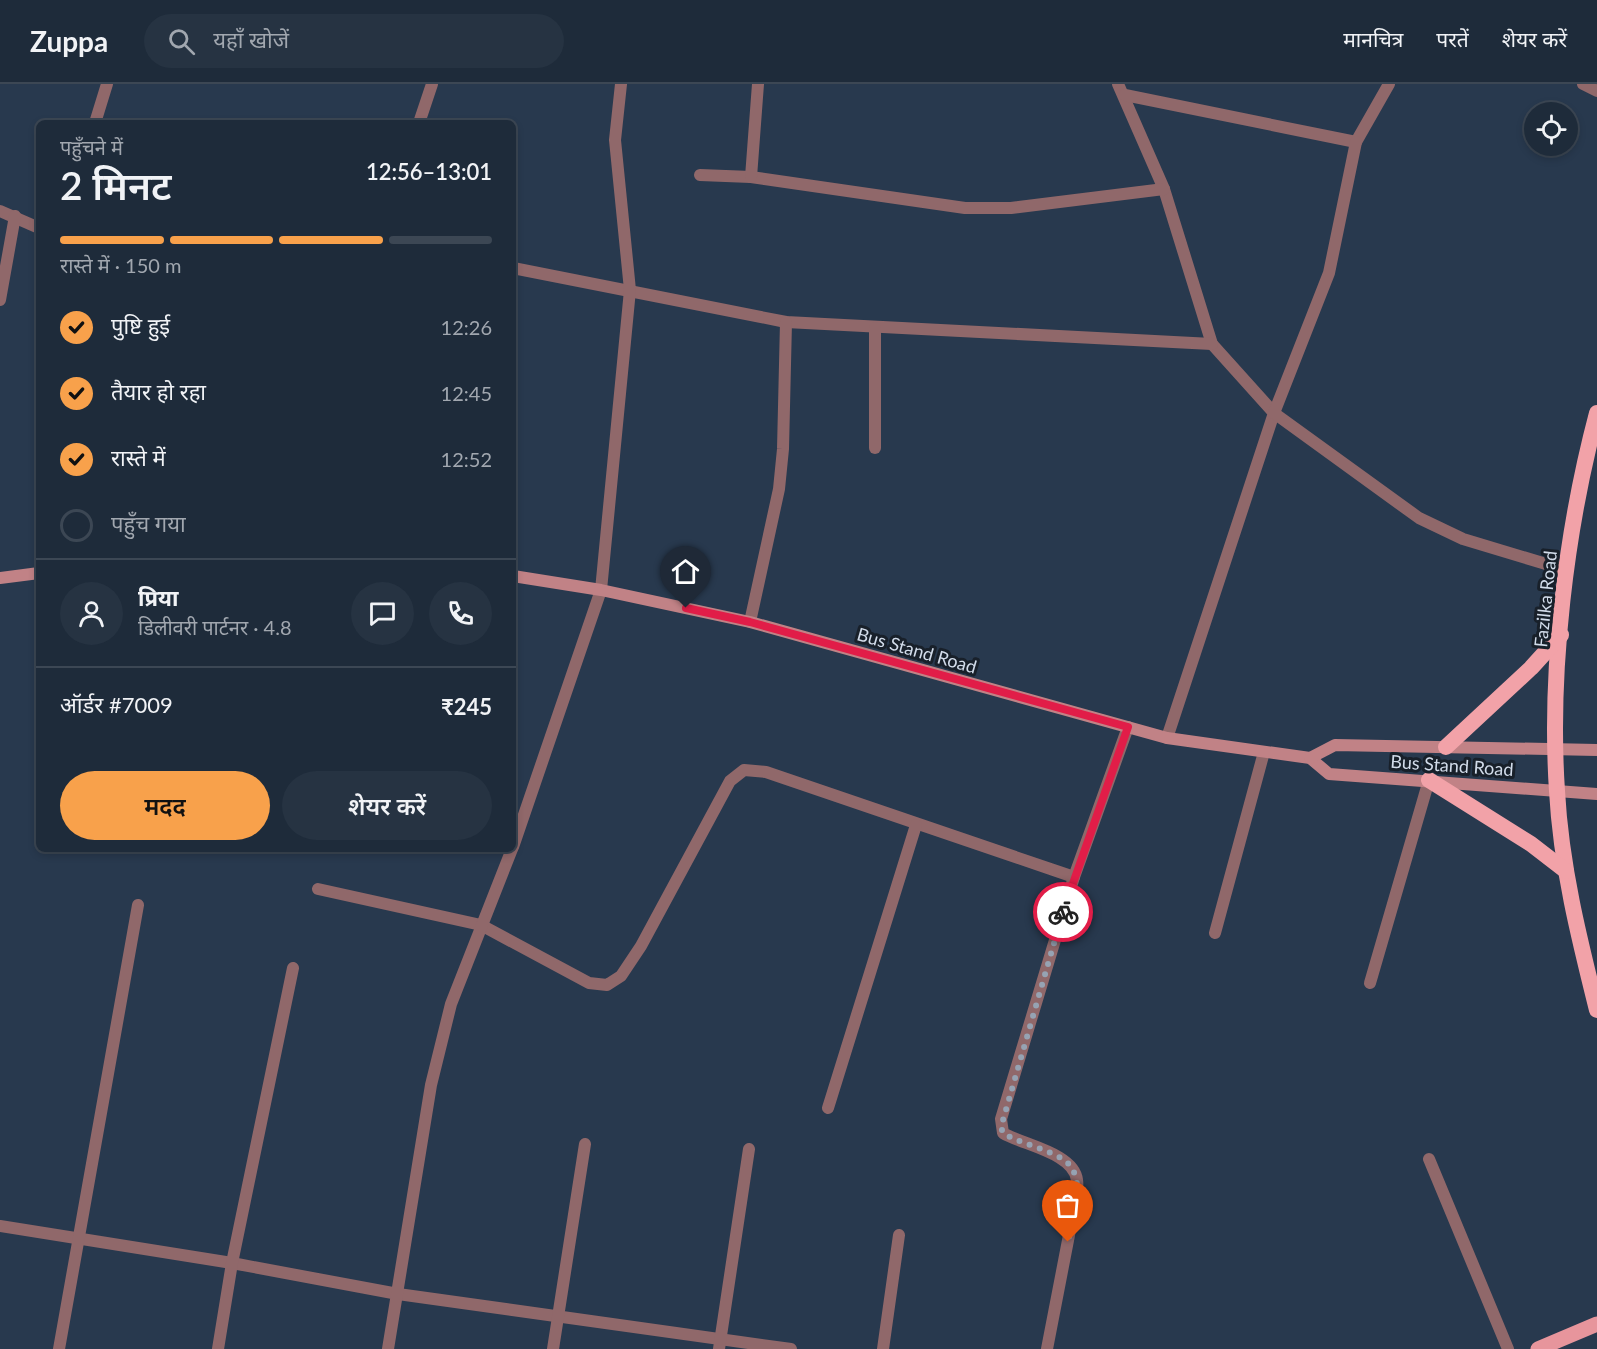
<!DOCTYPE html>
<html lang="hi">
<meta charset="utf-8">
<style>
:root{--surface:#1e2b3a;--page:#263342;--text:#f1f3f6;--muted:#a1a7af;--line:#3c4754;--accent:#f8a14b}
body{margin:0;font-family:Lato,"Noto Sans Devanagari",sans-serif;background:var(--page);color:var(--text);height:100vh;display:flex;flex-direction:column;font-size:22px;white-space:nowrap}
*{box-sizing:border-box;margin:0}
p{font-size:20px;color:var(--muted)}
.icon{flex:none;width:33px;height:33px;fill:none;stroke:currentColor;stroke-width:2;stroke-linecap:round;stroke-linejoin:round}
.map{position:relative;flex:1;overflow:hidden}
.sheet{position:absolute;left:36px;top:36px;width:480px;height:732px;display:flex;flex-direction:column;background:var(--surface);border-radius:9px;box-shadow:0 3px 9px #0003,0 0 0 2px var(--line)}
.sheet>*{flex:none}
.controls{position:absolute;left:1524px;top:18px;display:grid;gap:12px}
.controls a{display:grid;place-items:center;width:54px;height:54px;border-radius:50%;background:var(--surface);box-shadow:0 3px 9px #0003,0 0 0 2px var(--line);font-size:30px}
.pin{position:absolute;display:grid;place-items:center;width:51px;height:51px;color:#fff;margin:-62px -26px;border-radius:50% 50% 50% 0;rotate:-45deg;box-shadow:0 0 6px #0007}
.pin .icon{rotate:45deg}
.courier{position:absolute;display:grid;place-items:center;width:60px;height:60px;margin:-30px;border:4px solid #e11d48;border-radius:50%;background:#fff;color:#222;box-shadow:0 2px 8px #0007}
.head em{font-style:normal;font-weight:600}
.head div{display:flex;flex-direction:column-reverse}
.head{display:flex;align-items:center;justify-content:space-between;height:102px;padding:0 24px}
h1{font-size:39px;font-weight:600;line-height:45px}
.bar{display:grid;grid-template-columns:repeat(4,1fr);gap:9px 6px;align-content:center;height:72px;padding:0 24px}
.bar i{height:8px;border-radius:4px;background:var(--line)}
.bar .active{background:var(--accent)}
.bar p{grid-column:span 4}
.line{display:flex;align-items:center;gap:15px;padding:0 24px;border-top:2px solid var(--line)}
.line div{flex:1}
.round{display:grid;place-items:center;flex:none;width:63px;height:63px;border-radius:32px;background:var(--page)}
ol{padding:0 24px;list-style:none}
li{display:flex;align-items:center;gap:18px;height:66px}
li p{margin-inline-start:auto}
li .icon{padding:6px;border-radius:50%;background:var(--accent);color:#111;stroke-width:4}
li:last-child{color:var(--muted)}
li i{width:33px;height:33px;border:3px solid var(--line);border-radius:50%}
.button{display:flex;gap:12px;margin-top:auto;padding:12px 24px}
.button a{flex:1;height:69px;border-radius:36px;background:var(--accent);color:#111;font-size:24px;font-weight:600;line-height:69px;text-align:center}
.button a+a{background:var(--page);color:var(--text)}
header{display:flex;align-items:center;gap:36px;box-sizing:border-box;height:84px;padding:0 30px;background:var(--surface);border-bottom:2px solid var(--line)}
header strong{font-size:28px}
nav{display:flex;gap:33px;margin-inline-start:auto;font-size:21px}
.search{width:420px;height:54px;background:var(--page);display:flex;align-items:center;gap:15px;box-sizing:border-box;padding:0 21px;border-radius:33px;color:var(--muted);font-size:22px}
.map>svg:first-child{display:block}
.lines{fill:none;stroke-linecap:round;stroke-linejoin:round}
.service{stroke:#90686a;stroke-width:12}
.minor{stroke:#90686a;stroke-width:12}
.secondary{stroke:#c18286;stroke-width:12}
.primary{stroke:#e7959c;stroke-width:15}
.trunk{stroke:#f2a2a8;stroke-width:16}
.done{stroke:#96a3b3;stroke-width:6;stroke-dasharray:0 10.8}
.route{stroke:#e11d48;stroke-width:8}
.labels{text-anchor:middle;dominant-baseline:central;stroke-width:6;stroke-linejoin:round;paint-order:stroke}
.street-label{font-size:18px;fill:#d2dcea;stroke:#18202a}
</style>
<header>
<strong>Zuppa</strong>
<div class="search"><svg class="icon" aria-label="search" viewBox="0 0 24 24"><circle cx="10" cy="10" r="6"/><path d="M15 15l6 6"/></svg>यहाँ खोजें</div>
<nav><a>मानचित्र</a><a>परतें</a><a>शेयर करें</a></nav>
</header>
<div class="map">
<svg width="1597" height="1265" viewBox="0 0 1597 1265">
<rect width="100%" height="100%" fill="#28394e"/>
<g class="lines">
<g class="service">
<path d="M1215 849 1264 668"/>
<path d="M1370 899 1429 696"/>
<path d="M1429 1075 1508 1265"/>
</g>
<g class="minor">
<path d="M1118 0 1164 105 1212 260 1274 329 1167 654"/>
<path d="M1583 0 1597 7"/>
<path d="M1125 11 1356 58 1389 0"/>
<path d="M95 39 107 0"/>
<path d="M419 39 432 0"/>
<path d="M1356 58 1329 189 1274 329 1419 434 1463 455 1566 486"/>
<path d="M700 91 751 93 965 124H1011L1164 105"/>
<path d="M751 93 758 0"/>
<path d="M0 127 39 144"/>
<path d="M513 184 786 238 1212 260"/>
<path d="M0 216 15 132"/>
<path d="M875 244V364"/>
<path d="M750 538 779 405 783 365 786 238"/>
<path d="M513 763 601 506 630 206 615 56 621 0"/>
<path d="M318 805 481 841 589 899 607 901 621 892 641 862 730 697 744 686 766 688 1074 793"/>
<path d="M828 1024 916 741"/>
<path d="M0 1142 232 1179 398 1210 791 1265"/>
<path d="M59 1265 138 821"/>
<path d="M218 1265 232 1179 293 884"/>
<path d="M388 1265 431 1001 451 920 512 765"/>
<path d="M553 1265 585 1060"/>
<path d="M719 1265 749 1065"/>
<path d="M883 1265 899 1151"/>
<path d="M1047 1265 1076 1115C1077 1109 1078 1102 1077 1096 1074 1069 1023 1061 1003 1049L1001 1035 1074 793 1128 643"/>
</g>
<g class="secondary">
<path d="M513 492 601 506 750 538 1167 654 1310 674 1329 690 1597 710"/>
<path d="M0 494 39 489"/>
<path d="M1310 674 1335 661 1597 666"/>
</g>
<path class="primary" d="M1538 1265 1597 1240"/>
<g class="trunk">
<path d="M1597 329C1566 446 1549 586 1557 707 1561 782 1579 854 1597 926"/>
<path d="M1446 663 1531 584 1561 551"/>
<path d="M1429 696 1531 760 1566 787"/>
</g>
</g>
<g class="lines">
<path class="done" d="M1063 828 1001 1043 1003 1049C1021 1060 1041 1063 1059 1073 1090 1088 1073 1131 1068 1158"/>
<path class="route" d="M686 524 750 538 1128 643 1063 828"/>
</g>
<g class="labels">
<g class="street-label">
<text transform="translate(1545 515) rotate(-84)">Fazilka Road</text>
<text transform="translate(917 566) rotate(16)">Bus Stand Road</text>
<text transform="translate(1452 681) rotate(4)">Bus Stand Road</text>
</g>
</g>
</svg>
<div class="controls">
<a><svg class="icon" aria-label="locate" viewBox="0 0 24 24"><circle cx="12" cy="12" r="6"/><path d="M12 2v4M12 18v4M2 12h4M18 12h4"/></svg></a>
</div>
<div class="pin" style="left:1068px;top:1158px;background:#ea580c"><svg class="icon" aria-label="bag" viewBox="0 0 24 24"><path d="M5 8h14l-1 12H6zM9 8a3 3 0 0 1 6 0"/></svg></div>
<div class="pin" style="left:686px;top:524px;background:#1f2937"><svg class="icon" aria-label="home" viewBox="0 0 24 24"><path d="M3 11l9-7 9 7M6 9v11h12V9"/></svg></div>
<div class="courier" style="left:1063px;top:828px"><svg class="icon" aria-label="bike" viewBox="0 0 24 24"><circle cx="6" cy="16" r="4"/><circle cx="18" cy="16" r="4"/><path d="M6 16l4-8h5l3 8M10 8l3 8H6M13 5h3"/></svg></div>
<section class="sheet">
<div class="head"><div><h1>2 मिनट</h1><p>पहुँचने में</p></div><em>12:56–13:01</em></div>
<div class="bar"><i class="active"></i><i class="active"></i><i class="active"></i><i></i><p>रास्ते में · 150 m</p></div>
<ol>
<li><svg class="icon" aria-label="check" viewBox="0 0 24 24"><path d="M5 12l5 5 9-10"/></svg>पुष्टि हुई<p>12:26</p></li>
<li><svg class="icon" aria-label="check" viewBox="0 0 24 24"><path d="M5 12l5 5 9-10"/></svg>तैयार हो रहा<p>12:45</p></li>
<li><svg class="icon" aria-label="check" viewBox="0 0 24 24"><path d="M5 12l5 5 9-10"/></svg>रास्ते में<p>12:52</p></li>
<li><i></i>पहुँच गया</li>
</ol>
<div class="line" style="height:108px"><a class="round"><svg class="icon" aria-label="person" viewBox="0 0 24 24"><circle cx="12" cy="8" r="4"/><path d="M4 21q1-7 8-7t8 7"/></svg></a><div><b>प्रिया</b><p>डिलीवरी पार्टनर · 4.8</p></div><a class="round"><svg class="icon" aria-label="chat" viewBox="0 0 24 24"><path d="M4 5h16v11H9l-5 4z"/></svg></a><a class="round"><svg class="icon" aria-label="phone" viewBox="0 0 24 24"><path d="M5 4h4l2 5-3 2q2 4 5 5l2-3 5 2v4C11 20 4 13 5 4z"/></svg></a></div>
<div class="line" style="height:78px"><div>ऑर्डर #7009</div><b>₹245</b></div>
<div class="button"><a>मदद</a><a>शेयर करें</a></div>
</section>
</div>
